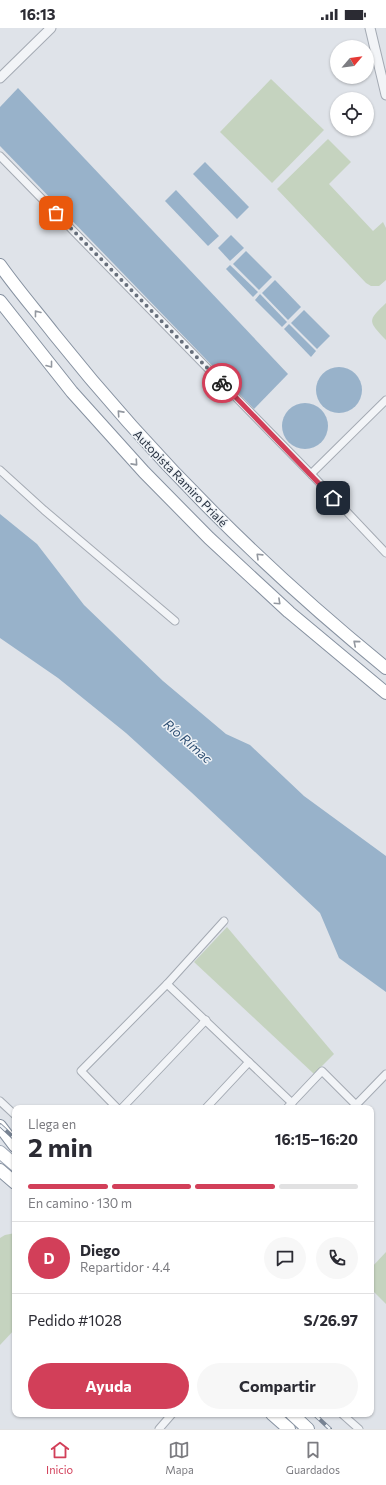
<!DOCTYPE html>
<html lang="es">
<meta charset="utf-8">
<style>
:root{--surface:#fff;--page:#f7f7f7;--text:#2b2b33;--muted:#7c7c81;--line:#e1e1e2;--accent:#d23f59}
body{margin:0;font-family:Commissioner,sans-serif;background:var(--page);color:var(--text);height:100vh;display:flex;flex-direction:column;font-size:15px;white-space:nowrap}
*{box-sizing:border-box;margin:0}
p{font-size:13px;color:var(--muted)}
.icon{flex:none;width:22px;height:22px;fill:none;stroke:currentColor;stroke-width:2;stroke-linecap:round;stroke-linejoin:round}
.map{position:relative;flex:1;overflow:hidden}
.panel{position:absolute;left:12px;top:1077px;width:362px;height:312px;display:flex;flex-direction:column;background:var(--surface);border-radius:8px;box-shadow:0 1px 3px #0004}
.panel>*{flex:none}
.needle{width:26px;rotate:61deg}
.buttons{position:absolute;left:330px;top:12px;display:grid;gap:8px}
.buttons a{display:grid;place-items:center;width:44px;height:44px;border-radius:50%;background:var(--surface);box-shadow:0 1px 3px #0004;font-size:20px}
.pin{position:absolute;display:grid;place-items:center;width:34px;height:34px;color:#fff;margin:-17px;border-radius:8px;box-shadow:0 2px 6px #0006}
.courier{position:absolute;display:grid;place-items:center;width:40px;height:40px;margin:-20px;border:3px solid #d23f59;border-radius:50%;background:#fff;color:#222;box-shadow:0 1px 5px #0007}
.headline em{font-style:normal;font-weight:700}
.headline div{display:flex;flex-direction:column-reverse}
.headline{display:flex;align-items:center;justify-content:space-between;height:68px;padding:0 16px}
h1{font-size:26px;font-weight:700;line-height:30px}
.bar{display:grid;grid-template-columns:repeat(4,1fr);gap:6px 4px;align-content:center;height:48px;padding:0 16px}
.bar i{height:5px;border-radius:3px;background:var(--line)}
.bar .selected{background:var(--accent)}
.bar p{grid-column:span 4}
.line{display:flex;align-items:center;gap:10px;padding:0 16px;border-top:1px solid var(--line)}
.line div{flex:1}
.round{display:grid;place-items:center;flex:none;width:42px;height:42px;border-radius:21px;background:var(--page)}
.primary-button{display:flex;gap:8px;margin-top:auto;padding:8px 16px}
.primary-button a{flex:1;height:46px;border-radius:24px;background:var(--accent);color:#fff;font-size:16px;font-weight:700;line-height:46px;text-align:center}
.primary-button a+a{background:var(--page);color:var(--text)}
.status{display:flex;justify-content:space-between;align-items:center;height:28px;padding:0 20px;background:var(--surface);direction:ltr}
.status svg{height:11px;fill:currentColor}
.tab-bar{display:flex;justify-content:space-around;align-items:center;height:56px;border-top:1px solid var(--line);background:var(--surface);font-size:11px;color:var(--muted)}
.tab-bar a{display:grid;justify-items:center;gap:2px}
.tab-bar .selected{color:var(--accent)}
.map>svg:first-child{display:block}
.green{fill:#c5d3bf}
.water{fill:#98b2ca}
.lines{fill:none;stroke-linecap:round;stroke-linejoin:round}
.minor-casing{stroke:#a4aab3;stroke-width:9}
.tertiary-casing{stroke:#a4aab3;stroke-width:11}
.primary-casing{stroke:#9ea7b5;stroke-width:14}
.trunk-casing{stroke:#8691a0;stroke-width:14}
.minor{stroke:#f2f4f7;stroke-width:7}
.tertiary{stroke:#f2f4f7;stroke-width:9}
.primary{stroke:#fff;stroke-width:12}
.trunk{stroke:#fff;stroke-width:12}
.rail-casing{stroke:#788393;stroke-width:4}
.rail{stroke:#eef2f6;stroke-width:2.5;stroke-dasharray:8;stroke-linecap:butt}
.oneway{stroke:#9398a0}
.done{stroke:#676f7b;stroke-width:4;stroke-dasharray:0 7.2}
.route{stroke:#d23f59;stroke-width:5}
.labels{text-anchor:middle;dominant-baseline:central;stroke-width:3;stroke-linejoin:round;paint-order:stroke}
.street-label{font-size:12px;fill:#273140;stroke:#eef2f6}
.water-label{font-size:13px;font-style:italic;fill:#305175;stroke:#eef2f6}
</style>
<div class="status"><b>16:13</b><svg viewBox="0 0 49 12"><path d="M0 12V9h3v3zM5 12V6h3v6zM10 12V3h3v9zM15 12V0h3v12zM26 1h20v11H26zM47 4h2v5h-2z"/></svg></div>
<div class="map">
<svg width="386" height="1401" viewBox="0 0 386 1401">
<rect width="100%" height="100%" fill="#dfe3e9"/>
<g class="green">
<path d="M271 51 324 102 272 155 220 104Z"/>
<path d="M328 111 351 134 329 156 373 203 383 194 386 200V252L379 258H371L366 255 277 161Z"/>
<path d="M386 275V312C368 293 367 293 386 275Z"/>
<path d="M227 899 334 1026 314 1046 194 934Z"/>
<path d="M15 1205V1301L0 1317V1210L5 1207Z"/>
<path d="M386 1224V1276L371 1261V1240Z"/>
</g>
<g class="water">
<path d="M18 60 288 346 254 381 0 118V79Z"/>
<path d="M205 134 249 179 237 191 193 146Z"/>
<path d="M176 162 219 208 208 218 165 173Z"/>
<path d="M231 207 244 220 230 233 218 220Z"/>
<path d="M246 223 272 249 259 262 233 236Z"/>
<path d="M230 237 258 264 253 269 226 241Z"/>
<path d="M275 252 301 279 288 292 262 265Z"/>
<path d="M260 266 287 294 282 299 255 272Z"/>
<path d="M304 282 330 308 317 321 291 295Z"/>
<path d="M289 296 316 323 311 329 284 301Z"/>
<circle cx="339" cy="362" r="23"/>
<circle cx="305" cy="398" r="23"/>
<path d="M0 486 37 516 84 577 163 653 226 706 250 717 304 768 386 828V964L339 930 320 885 191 764 126 705 58 650 0 610Z"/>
</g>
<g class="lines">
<defs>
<g id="minor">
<path d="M0 128 312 447 386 525"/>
<path d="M0 442 44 482 175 593"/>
<path d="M312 447 313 444 386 372"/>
<path d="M167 956 292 1075"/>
<path d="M0 1073 15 1087"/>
<path d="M117 1080 81 1043 167 956 224 893"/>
<path d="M122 1080 206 992"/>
<path d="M206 1080 249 1034"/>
<path d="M287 1080 322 1043 356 1077"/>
<path d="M353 1080 386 1046"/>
<path d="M342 1386 359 1401"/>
<path d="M159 1401 172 1386"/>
</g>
<g id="tertiary">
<path d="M370 0 386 67"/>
<path d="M0 50 51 0"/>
</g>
<path id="primary" d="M0 1124 15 1137"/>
<g id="trunk">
<path d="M0 237C17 261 36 283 54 306 152 429 264 541 386 640"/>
<path d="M0 273 72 364 144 444 209 510 289 584 386 665"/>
<path d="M0 1098 15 1118"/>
<path d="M0 1142 15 1155"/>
<path d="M272 1386 289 1401"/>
<path d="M292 1386 308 1401"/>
</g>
</defs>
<use href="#minor" class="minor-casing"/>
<use href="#tertiary" class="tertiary-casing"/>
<use href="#primary" class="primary-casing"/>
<use href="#trunk" class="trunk-casing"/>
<use href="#minor" class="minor"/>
<use href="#tertiary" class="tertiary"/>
<use href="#primary" class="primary"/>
<use href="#trunk" class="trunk"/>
<defs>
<g id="rail">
<path d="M0 1097 15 1111"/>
<path d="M314 1386 330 1401"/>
</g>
</defs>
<use href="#rail" class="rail-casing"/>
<use href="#rail" class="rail"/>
</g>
<defs><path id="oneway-chevron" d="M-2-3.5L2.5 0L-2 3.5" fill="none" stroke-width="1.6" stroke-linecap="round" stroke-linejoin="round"/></defs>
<g class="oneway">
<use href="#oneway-chevron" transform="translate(37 285) rotate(-128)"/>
<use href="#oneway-chevron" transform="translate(50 337) rotate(52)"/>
<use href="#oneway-chevron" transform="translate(120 385) rotate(-132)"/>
<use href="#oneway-chevron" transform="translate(135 435) rotate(48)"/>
<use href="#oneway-chevron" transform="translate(259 528) rotate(-136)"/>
<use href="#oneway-chevron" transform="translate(278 574) rotate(43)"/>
<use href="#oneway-chevron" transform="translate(356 615) rotate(-140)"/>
</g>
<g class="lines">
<path class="done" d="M56 185 222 355"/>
<path class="route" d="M222 355 333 470"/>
</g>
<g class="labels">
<g class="street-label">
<text transform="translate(181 450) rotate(46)">Autopista Ramiro Prialé</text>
</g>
<g class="water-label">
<text transform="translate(188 713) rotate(41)">Río Rímac</text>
</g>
</g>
</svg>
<div class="buttons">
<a><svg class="needle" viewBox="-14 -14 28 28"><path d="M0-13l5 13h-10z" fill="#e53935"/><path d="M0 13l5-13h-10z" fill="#7c7c81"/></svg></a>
<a><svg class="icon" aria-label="locate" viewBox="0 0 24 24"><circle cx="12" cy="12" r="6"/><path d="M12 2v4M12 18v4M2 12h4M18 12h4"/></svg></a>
</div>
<div class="pin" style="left:56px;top:185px;background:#ea580c"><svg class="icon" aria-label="bag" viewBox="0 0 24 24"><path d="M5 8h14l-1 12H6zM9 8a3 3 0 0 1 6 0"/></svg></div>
<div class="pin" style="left:333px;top:470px;background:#1f2937"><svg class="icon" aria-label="home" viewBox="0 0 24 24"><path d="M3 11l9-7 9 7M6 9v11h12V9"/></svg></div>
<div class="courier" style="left:222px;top:355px"><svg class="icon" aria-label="bike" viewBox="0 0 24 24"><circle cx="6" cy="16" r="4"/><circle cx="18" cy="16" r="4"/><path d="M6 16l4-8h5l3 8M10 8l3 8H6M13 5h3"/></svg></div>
<section class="panel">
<div class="headline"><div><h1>2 min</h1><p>Llega en</p></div><em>16:15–16:20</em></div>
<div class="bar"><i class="selected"></i><i class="selected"></i><i class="selected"></i><i></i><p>En camino · 130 m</p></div>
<div class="line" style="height:72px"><b class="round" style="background:var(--accent);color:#fff">D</b><div><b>Diego</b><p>Repartidor · 4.4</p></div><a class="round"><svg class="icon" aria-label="chat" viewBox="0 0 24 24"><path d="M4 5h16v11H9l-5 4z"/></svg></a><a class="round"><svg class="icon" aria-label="phone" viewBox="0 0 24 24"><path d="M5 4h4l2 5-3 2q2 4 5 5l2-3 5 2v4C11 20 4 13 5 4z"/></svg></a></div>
<div class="line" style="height:52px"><div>Pedido #1028</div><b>S/26.97</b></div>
<div class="primary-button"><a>Ayuda</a><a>Compartir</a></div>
</section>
</div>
<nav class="tab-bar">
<a class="selected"><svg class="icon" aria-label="home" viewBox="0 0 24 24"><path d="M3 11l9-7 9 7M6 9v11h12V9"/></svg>Inicio</a>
<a><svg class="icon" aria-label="map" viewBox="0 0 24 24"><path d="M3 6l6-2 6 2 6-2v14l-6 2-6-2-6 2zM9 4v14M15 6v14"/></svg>Mapa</a>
<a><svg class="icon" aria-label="saved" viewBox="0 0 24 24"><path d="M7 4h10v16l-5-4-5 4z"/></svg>Guardados</a>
</nav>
